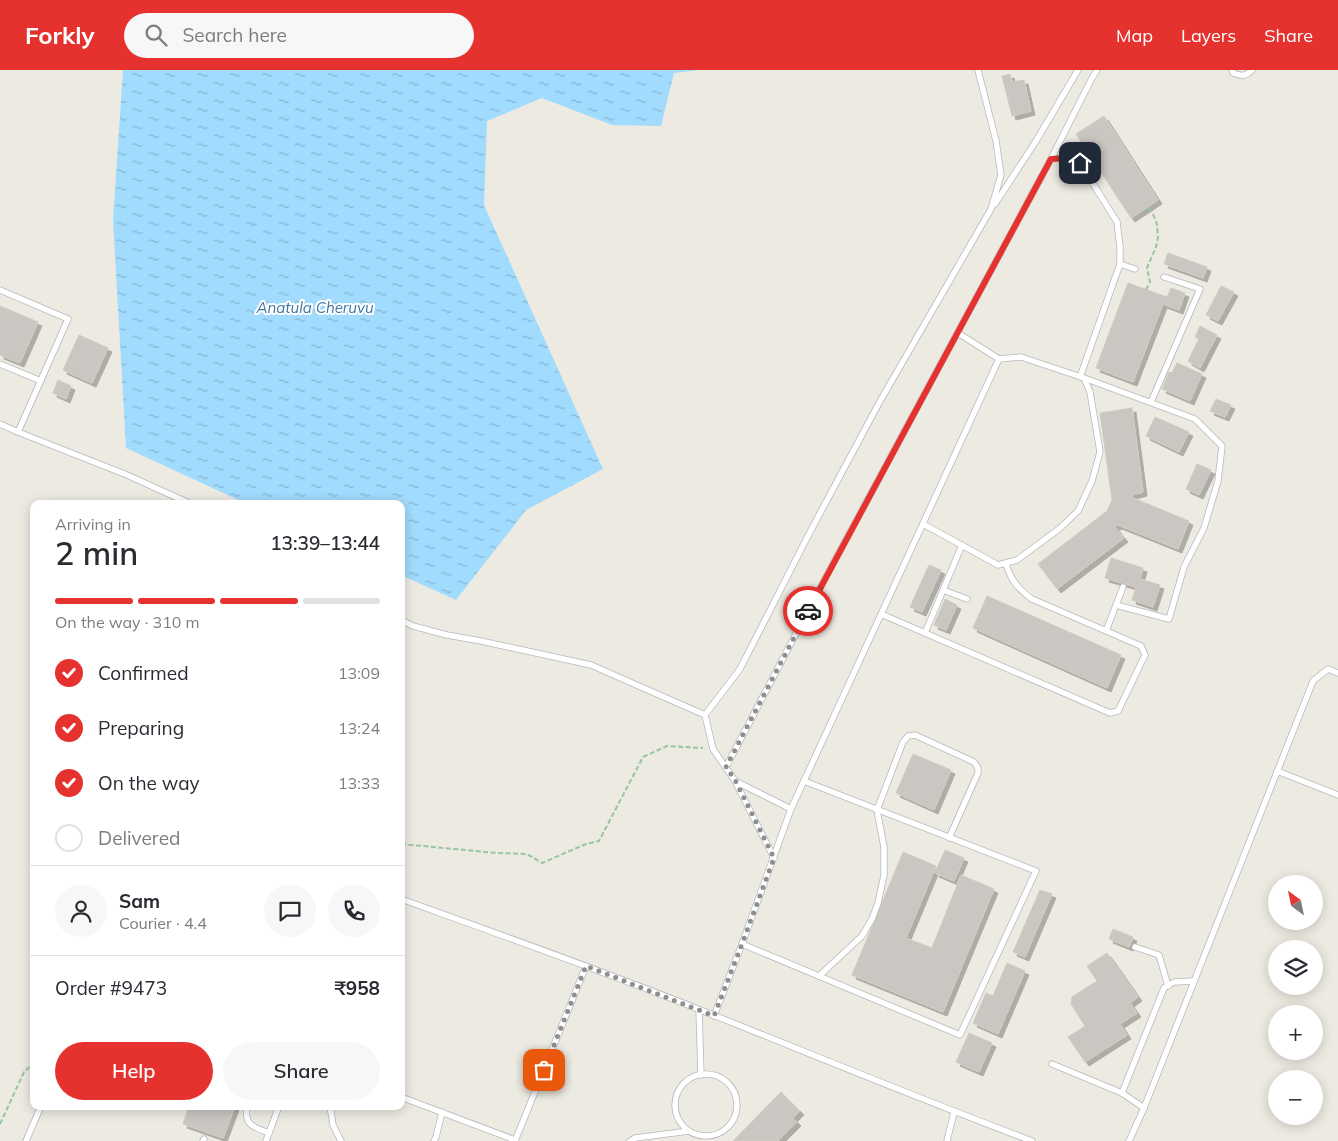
<!DOCTYPE html>
<meta charset="utf-8">
<style>
:root{--surface:#fff;--page:#f7f7f7;--text:#2b2b33;--muted:#7c7c81;--line:#e1e1e2;--accent:#e5322f}
body{margin:0;font-family:Mulish,sans-serif;background:var(--page);color:var(--text);height:100vh;display:flex;flex-direction:column;font-size:19px;white-space:nowrap}
*{box-sizing:border-box;margin:0}
p{font-size:16px;color:var(--muted)}
.icon{flex:none;width:28px;height:28px;fill:none;stroke:currentColor;stroke-width:2;stroke-linecap:round;stroke-linejoin:round}
.map{position:relative;flex:1;overflow:hidden}
.panel{position:absolute;left:30px;top:430px;width:375px;height:610px;display:flex;flex-direction:column;background:var(--surface);border-radius:10px;box-shadow:0 2px 12px #0003}
.panel>*{flex:none}
.needle{width:32px;rotate:327deg}
.tools{position:absolute;left:1268px;top:805px;display:grid;gap:10px}
.tools a{display:grid;place-items:center;width:55px;height:55px;border-radius:50%;background:var(--surface);box-shadow:0 2px 12px #0003;font-size:25px}
.pin{position:absolute;display:grid;place-items:center;width:42px;height:42px;color:#fff;margin:-21px;border-radius:10px;box-shadow:0 2px 8px #0006}
.courier{position:absolute;display:grid;place-items:center;width:50px;height:50px;margin:-25px;border:4px solid #e5322f;border-radius:50%;background:#fff;color:#222;box-shadow:0 1px 6px #0007}
.headline em{font-style:normal;font-weight:600}
.headline div{display:flex;flex-direction:column-reverse}
.headline{display:flex;align-items:center;justify-content:space-between;height:85px;padding:0 25px}
h1{font-size:32px;font-weight:600;line-height:38px}
.bar{display:grid;grid-template-columns:repeat(4,1fr);gap:8px 5px;align-content:center;height:60px;padding:0 25px}
.bar i{height:6px;border-radius:4px;background:var(--line)}
.bar .current{background:var(--accent)}
.bar p{grid-column:span 4}
.line{display:flex;align-items:center;gap:12px;padding:0 25px;border-top:1px solid var(--line)}
.line div{flex:1}
.round{display:grid;place-items:center;flex:none;width:52px;height:52px;border-radius:26px;background:var(--page)}
ol{padding:0 25px;list-style:none}
li{display:flex;align-items:center;gap:15px;height:55px}
li p{margin-inline-start:auto}
li .icon{padding:5px;border-radius:50%;background:var(--accent);color:#fff;stroke-width:4}
li:last-child{color:var(--muted)}
li i{width:28px;height:28px;border:2px solid var(--line);border-radius:50%}
.button{display:flex;gap:10px;margin-top:auto;padding:10px 25px}
.button a{flex:1;height:58px;border-radius:30px;background:var(--accent);color:#fff;font-size:20px;font-weight:600;line-height:58px;text-align:center}
.button a+a{background:var(--page);color:var(--text)}
header{display:flex;align-items:center;gap:30px;box-sizing:border-box;height:70px;padding:0 25px;background:var(--accent);color:#fff}
header strong{font-size:24px}
nav{display:flex;gap:28px;margin-inline-start:auto;font-size:18px}
.search{width:350px;height:45px;background:var(--page);display:flex;align-items:center;gap:12px;box-sizing:border-box;padding:0 18px;border-radius:28px;color:var(--muted);font-size:19px}
.map>svg:first-child{display:block}
.water{fill:url(#water-ripples)}
.building{fill:#cac6c1;stroke:#d1cbc0;filter:url(#shadow)}
.lines{fill:none;stroke-linecap:round;stroke-linejoin:round}
.lane-casing{stroke:#b4b8bc;stroke-width:7}
.path{stroke:#98c5a2;stroke-width:2;stroke-dasharray:5 2.5;stroke-linecap:butt}
.lane{stroke:#fff;stroke-width:5.5}
.done{stroke:#8d8f8f;stroke-width:5;stroke-dasharray:0 9}
.route{stroke:#e5322f;stroke-width:6}
.labels{text-anchor:middle;dominant-baseline:central;stroke-width:4;stroke-linejoin:round;paint-order:stroke}
.water-label{font-size:15px;font-style:italic;fill:#3d76a6;stroke:#fff}
</style>
<header>
<strong>Forkly</strong>
<div class="search"><svg class="icon" aria-label="search" viewBox="0 0 24 24"><circle cx="10" cy="10" r="6"/><path d="M15 15l6 6"/></svg>Search here</div>
<nav><a>Map</a><a>Layers</a><a>Share</a></nav>
</header>
<div class="map">
<svg width="1338" height="1071" viewBox="0 0 1338 1071">
<defs>
<pattern id="water-ripples" width="26" height="14" patternUnits="userSpaceOnUse" patternTransform="scale(1.25)"><rect width="26" height="14" fill="#a1dbfd"/><path d="M2 4q2-2 4 0t4 0M15 11q2-2 4 0t4 0" fill="none" stroke="#86b5d0"/></pattern>
<filter id="shadow"><feDropShadow dx="4" dy="4" stdDeviation="0" flood-color="#0004"/></filter>
</defs>
<rect width="100%" height="100%" fill="#edeae2"/>
<path class="water" d="M123 0H699L674 3 661 56 612 55 542 28 487 51 484 135 603 399 526 440 456 530 401 505V434H247L126 378 113 150Z"/>
<g class="building">
<path d="M1010 4 1012 12 1024 10 1031 41 1012 46 1002 6Z"/>
<path d="M1104 46 1158 130 1131 148 1076 64Z"/>
<path d="M1168 183 1207 197 1203 208 1164 194Z"/>
<path d="M1128 213 1167 227 1171 218 1185 223 1179 240 1163 234 1133 312 1096 298Z"/>
<path d="M1221 216 1234 222 1218 251 1206 245Z"/>
<path d="M0 236 38 252 20 293 0 285Z"/>
<path d="M1200 256 1217 265 1200 298 1188 291 1199 269 1195 267Z"/>
<path d="M79 265 108 278 92 313 63 300Z"/>
<path d="M1177 293 1202 304 1190 331 1162 319 1169 302 1172 303Z"/>
<path d="M58 310 71 316 66 329 53 323Z"/>
<path d="M1216 329 1231 335 1225 347 1210 341Z"/>
<path d="M1132 338 1143 422 1132 425 1133 428 1189 451 1178 479 1118 455 1115 457 1124 468 1057 519 1038 494 1107 441 1112 430 1100 343Z"/>
<path d="M1155 347 1189 362 1179 382 1146 366Z"/>
<path d="M1197 394 1211 400 1199 425 1186 419Z"/>
<path d="M1111 488 1143 498 1140 509 1160 515 1153 537 1132 530 1136 517 1105 508Z"/>
<path d="M929 495 941 500 922 542 910 537Z"/>
<path d="M987 526 1121 585 1107 618 973 558Z"/>
<path d="M945 529 957 535 946 560 934 555Z"/>
<path d="M913 684 951 700 934 740 896 723Z"/>
<path d="M945 780 964 788 954 811 935 803Z"/>
<path d="M903 782 936 796 906 868 932 878 961 805 994 819 943 942 852 905Z"/>
<path d="M1040 820 1052 824 1025 887 1013 882Z"/>
<path d="M1113 859 1133 867 1129 877 1109 869Z"/>
<path d="M1107 883 1138 927 1130 933 1137 943 1120 954 1127 965 1085 992 1068 967 1085 956 1071 934 1072 927 1097 911 1087 896Z"/>
<path d="M1007 893 1025 901 998 964 973 953 986 923 993 926Z"/>
<path d="M969 963 992 973 979 1002 956 992Z"/>
<path d="M781 1022 800 1041 793 1048 797 1052 778 1071H733Z"/>
<path d="M189 1036H235L223 1068 183 1054Z"/>
</g>
<g class="lines">
<defs>
<g id="lane">
<path d="M1232 0 1233 3C1241 6 1246 7 1252 0"/>
<path d="M1051 89 1067 88 1080 93 1117 152 1120 177V194L1080 307"/>
<path d="M995 134 1036 71 1078 0"/>
<path d="M1120 194 1135 199"/>
<path d="M0 220 68 249 18 362 127 405 191 434"/>
<path d="M958 263 999 289 1021 287 1084 308 1195 349 1222 376 1218 411 1204 458 1184 497 1169 549 1116 535"/>
<path d="M0 294 41 311"/>
<path d="M1151 332 1200 219 1164 207"/>
<path d="M0 354 18 362"/>
<path d="M923 454 998 495 1017 490 1059 459 1078 441 1092 411 1100 382 1090 322 1084 308"/>
<path d="M943 520 967 529"/>
<path d="M881 544 1110 643 1118 641 1145 585 1141 576 1032 529C1018 519 1011 510 1006 494"/>
<path d="M401 550 413 556 447 565 481 571 591 595 705 645 713 679 735 711 791 739"/>
<path d="M1106 561 1123 517"/>
<path d="M925 563 962 475"/>
<path d="M705 645 740 599 810 462 879 333 991 139 1001 105 996 71 978 0"/>
<path d="M726 697 820 518 1051 89 1092 8 1097 0"/>
<path d="M1277 701 1338 725"/>
<path d="M735 711 774 788"/>
<path d="M401 829C501 865 600 900 698 939 809 983 920 1029 1032 1071"/>
<path d="M742 874 960 965 1036 801 804 711"/>
<path d="M1135 877 1159 885 1168 916"/>
<path d="M819 906 862 866 872 849 878 833 884 805V777L877 740 903 672 908 666 915 665 974 692 978 698V703L949 768"/>
<path d="M699 940 701 1005"/>
<path d="M714 946 742 874 791 739 999 289"/>
<path d="M1052 994 1122 1023"/>
<circle cx="706" cy="1035" r="31"/>
<path d="M401 1027 515 1070"/>
<path d="M330 1036 333 1055 341 1071"/>
<path d="M247 1037C244 1056 254 1057 269 1063"/>
<path d="M1144 1038 1122 1023 1164 918 1174 912 1194 911"/>
<path d="M26 1071 41 1036"/>
<path d="M203 1071 204 1069"/>
<path d="M266 1071 279 1036"/>
<path d="M434 1071 436 1067 442 1042"/>
<path d="M515 1071 586 896"/>
<path d="M630 1071 635 1068 689 1061"/>
<path d="M947 1071 954 1042"/>
<path d="M1129 1071 1144 1038 1313 611 1328 599 1338 603"/>
</g>
</defs>
<use href="#lane" class="lane-casing"/>
<g class="path">
<path d="M1146 220 1150 212 1147 198 1156 177 1158 167 1157 154 1153 144 1148 136"/>
<path d="M401 774 497 783 527 784 542 793 586 774 599 771 643 687 667 676 703 678"/>
<path d="M0 1054 24 1002 34 993"/>
</g>
<use href="#lane" class="lane"/>
</g>
<g class="lines">
<path class="done" d="M544 1000 586 896 714 946 742 874 774 788 735 710 726 697 808 541"/>
<path class="route" d="M808 541 1051 89 1067 88 1080 93"/>
</g>
<g class="labels">
<g class="water-label">
<text x="315" y="237">Anatula Cheruvu</text>
</g>
</g>
</svg>
<div class="tools">
<a><svg class="needle" viewBox="-14 -14 28 28"><path d="M0-13l5 13h-10z" fill="#e53935"/><path d="M0 13l5-13h-10z" fill="#7c7c81"/></svg></a>
<a><svg class="icon" aria-label="layers" viewBox="0 0 24 24"><path d="M12 4l9 5-9 5-9-5zM3 14l9 5 9-5"/></svg></a>
<a>+</a>
<a>−</a>
</div>
<div class="pin" style="left:544px;top:1000px;background:#ea580c"><svg class="icon" aria-label="bag" viewBox="0 0 24 24"><path d="M5 8h14l-1 12H6zM9 8a3 3 0 0 1 6 0"/></svg></div>
<div class="pin" style="left:1080px;top:93px;background:#1f2937"><svg class="icon" aria-label="home" viewBox="0 0 24 24"><path d="M3 11l9-7 9 7M6 9v11h12V9"/></svg></div>
<div class="courier" style="left:808px;top:541px"><svg class="icon" aria-label="car" viewBox="0 0 24 24"><path d="M5 17H2v-5l4-1 3-4h7l3 4 3 1v5h-3M9 17h6M6 11h13"/><circle cx="7" cy="17" r="2"/><circle cx="17" cy="17" r="2"/></svg></div>
<section class="panel">
<div class="headline"><div><h1>2 min</h1><p>Arriving in</p></div><em>13:39–13:44</em></div>
<div class="bar"><i class="current"></i><i class="current"></i><i class="current"></i><i></i><p>On the way · 310 m</p></div>
<ol>
<li><svg class="icon" aria-label="check" viewBox="0 0 24 24"><path d="M5 12l5 5 9-10"/></svg>Confirmed<p>13:09</p></li>
<li><svg class="icon" aria-label="check" viewBox="0 0 24 24"><path d="M5 12l5 5 9-10"/></svg>Preparing<p>13:24</p></li>
<li><svg class="icon" aria-label="check" viewBox="0 0 24 24"><path d="M5 12l5 5 9-10"/></svg>On the way<p>13:33</p></li>
<li><i></i>Delivered</li>
</ol>
<div class="line" style="height:90px"><a class="round"><svg class="icon" aria-label="person" viewBox="0 0 24 24"><circle cx="12" cy="8" r="4"/><path d="M4 21q1-7 8-7t8 7"/></svg></a><div><b>Sam</b><p>Courier · 4.4</p></div><a class="round"><svg class="icon" aria-label="chat" viewBox="0 0 24 24"><path d="M4 5h16v11H9l-5 4z"/></svg></a><a class="round"><svg class="icon" aria-label="phone" viewBox="0 0 24 24"><path d="M5 4h4l2 5-3 2q2 4 5 5l2-3 5 2v4C11 20 4 13 5 4z"/></svg></a></div>
<div class="line" style="height:65px"><div>Order #9473</div><b>₹958</b></div>
<div class="button"><a>Help</a><a>Share</a></div>
</section>
</div>
